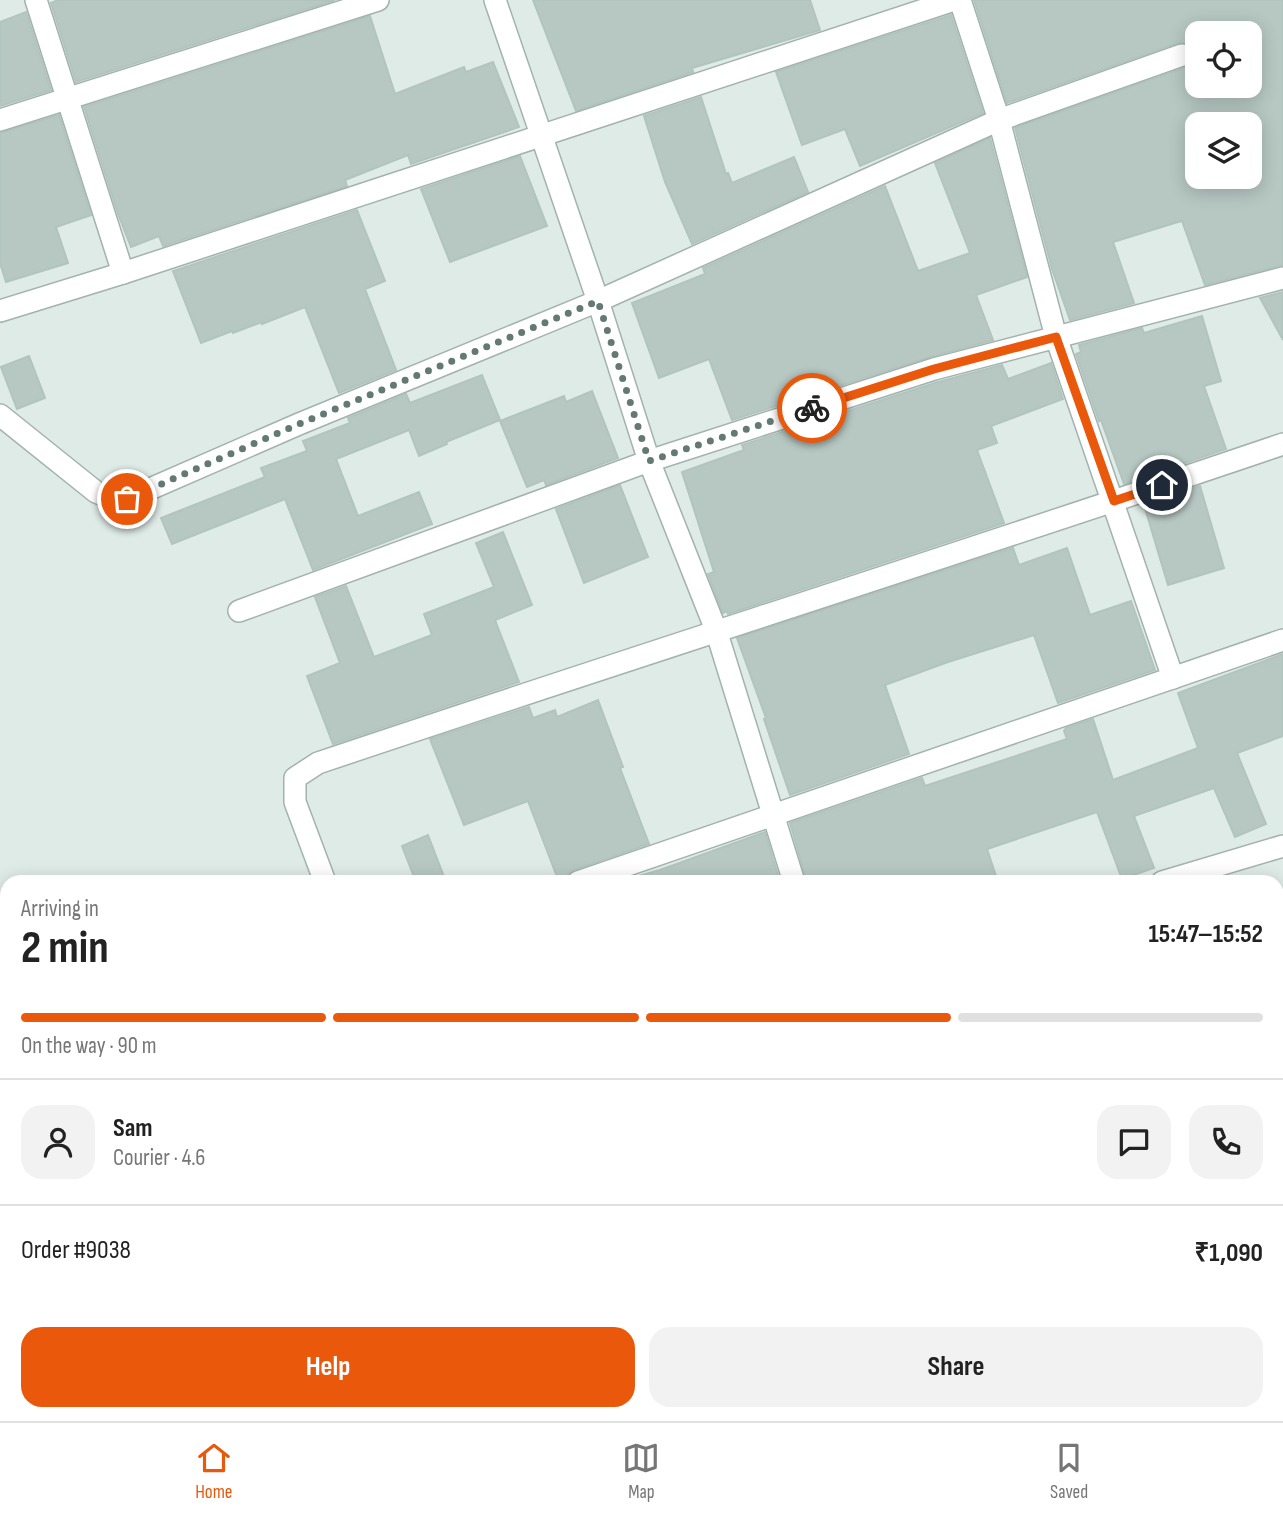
<!DOCTYPE html>
<meta charset="utf-8">
<style>
:root{--surface:#fff;--page:#f2f2f2;--text:#222;--muted:#767676;--line:#e0e0e0;--accent:#ea580c}
body{margin:0;font-family:"Sofia Sans Condensed",sans-serif;background:var(--page);color:var(--text);height:100vh;display:flex;flex-direction:column;font-size:26px;white-space:nowrap}
*{box-sizing:border-box;margin:0}
p{font-size:23px;color:var(--muted)}
.icon{flex:none;width:38px;height:38px;fill:none;stroke:currentColor;stroke-width:2;stroke-linecap:round;stroke-linejoin:round}
.map{position:relative;flex:1;overflow:hidden}
.panel{position:absolute;left:0px;top:875px;width:1284px;height:546px;display:flex;flex-direction:column;background:var(--surface);border-radius:21px 21px 0 0;box-shadow:0 4px 18px #0003}
.panel>*{flex:none}
.tools{position:absolute;left:1185px;top:21px;display:grid;gap:14px}
.tools a{display:grid;place-items:center;width:77px;height:77px;border-radius:14px;background:var(--surface);box-shadow:0 4px 18px #0003;font-size:35px}
.pin{position:absolute;display:grid;place-items:center;width:60px;height:60px;color:#fff;margin:-30px;border:4px solid #fff;border-radius:50%;box-shadow:0 2px 7px #0007}
.courier{position:absolute;display:grid;place-items:center;width:70px;height:70px;margin:-35px;border:5px solid #ea580c;border-radius:50%;background:#fff;color:#222;box-shadow:0 2px 9px #0007}
.summary em{font-style:normal;font-weight:700}
.summary div{display:flex;flex-direction:column-reverse}
.summary{display:flex;align-items:center;justify-content:space-between;height:119px;padding:0 21px}
h1{font-size:46px;font-weight:700;line-height:52px}
.bar{display:grid;grid-template-columns:repeat(4,1fr);gap:10px 7px;align-content:center;height:84px;padding:0 21px}
.bar i{height:9px;border-radius:5px;background:var(--line)}
.bar .selected{background:var(--accent)}
.bar p{grid-column:span 4}
.line{display:flex;align-items:center;gap:18px;padding:0 21px;border-top:2px solid var(--line)}
.line div{flex:1}
.round{display:grid;place-items:center;flex:none;width:74px;height:74px;border-radius:21px;background:var(--page)}
.button{display:flex;gap:14px;margin-top:auto;padding:14px 21px}
.button a{flex:1;height:80px;border-radius:21px;background:var(--accent);color:#fff;font-size:28px;font-weight:700;line-height:80px;text-align:center}
.button a+a{background:var(--page);color:var(--text)}
.menu{display:flex;justify-content:space-around;align-items:center;height:98px;border-top:2px solid var(--line);background:var(--surface);font-size:19px;color:var(--muted)}
.menu a{display:grid;justify-items:center;gap:4px}
.menu .selected{color:var(--accent)}
.map>svg:first-child{display:block}
.building{fill:#b7c8c3;stroke:#b1c4be;stroke-width:2;fill-rule:evenodd}
.lines{fill:none;stroke-linecap:round;stroke-linejoin:round}
.minor-casing{stroke:#a2b3ae;stroke-width:24}
.tertiary-casing{stroke:#a2b3ae;stroke-width:24}
.minor{stroke:#fff;stroke-width:21}
.tertiary{stroke:#fff;stroke-width:21}
.done{stroke:#637974;stroke-width:7;stroke-dasharray:0 12.6}
.route{stroke:#ea580c;stroke-width:9}
</style>
<div class="map">
<svg width="1283" height="1421" viewBox="0 0 1283 1421">
<rect width="100%" height="100%" fill="#dfebe7"/>
<g class="building">
<path d="M58 0H335L76 82 51 3Z"/>
<path d="M533 0H810L820 30 692 68 693 72 576 111Z"/>
<path d="M974 0H1283V265L1205 285 1182 221 1178 222 1113 242 1134 303 1070 320 1052 269 1015 128 1186 67 1192 63 1195 51 1190 45 1178 43 1007 103ZM1197 33H1250V86H1197ZM1197 124H1250V177H1197Z"/>
<path d="M26 12 51 90 0 106V22Z"/>
<path d="M951 15 983 113 860 166 845 129 802 145 776 72Z"/>
<path d="M370 16 395 94 464 67 466 72 493 62 519 127 411 164 408 155 345 180 347 186 163 246 159 236 131 247 118 214 84 107Z"/>
<path d="M701 97 726 174 728 173 732 183 794 157 808 192 692 244 665 182 644 116Z"/>
<path d="M59 115 91 215 56 227 68 263 6 282 0 263V133Z"/>
<path d="M990 138 1027 277 976 295 993 340 930 357 732 420 709 359 659 378 632 303 705 274 703 268 885 186 918 271 970 253 935 163Z"/>
<path d="M520 156 547 226 450 262 421 189Z"/>
<path d="M357 210 385 281 365 289 396 370 339 393 305 307 262 324V322L233 333 232 331 201 343 173 271Z"/>
<path d="M1283 292V340L1260 298Z"/>
<path d="M1202 316 1221 381 1204 386 1226 449 1124 484 1101 420 1099 421 1076 354 1081 352 1079 345 1142 328 1144 333Z"/>
<path d="M29 356 45 398 17 409 1 367Z"/>
<path d="M1051 363 1063 399 991 426 997 443 977 450 1004 523 728 614 727 611 723 613 708 574 714 572 682 472 744 450 742 445 938 382 1002 365 1008 379Z"/>
<path d="M482 375 500 420 446 442 447 444 419 456 409 430 336 459 358 516 419 492 432 524 313 570 285 499 172 544 161 518 265 477 261 468 307 451 303 441 350 423 348 418 406 394 410 403Z"/>
<path d="M592 391 618 458 546 485 544 480 527 487 500 421 564 396 566 402Z"/>
<path d="M620 485 648 557 584 583 556 509Z"/>
<path d="M1200 486 1224 568 1168 585 1144 505Z"/>
<path d="M503 532 532 605 495 620 519 682 333 744 307 676 340 663 315 597 346 586 374 657 432 635 424 614 494 587 476 543Z"/>
<path d="M1013 548 1019 565 1067 548 1090 615 1131 601 1155 670 1058 703 1034 635 948 662 885 685 909 754 790 795 764 719 766 718 737 638Z"/>
<path d="M1283 654V736L1237 753 1266 824 1235 837 1214 788 1134 816 1154 868 1122 879 1097 812 987 849 998 882H807L790 823 922 778 925 786 1067 739 1064 731 1066 728 1093 719 1113 780 1198 748 1178 693Z"/>
<path d="M598 700 623 767 620 768 649 844 574 870 568 874 565 882H559L528 801 464 825 430 739 529 707 533 718 555 710 557 717Z"/>
<path d="M765 832 780 882H618L660 870Z"/>
<path d="M428 835 446 882H416L402 846Z"/>
</g>
<g class="lines">
<defs>
<g id="minor">
<path d="M36 0 123 273"/>
<path d="M960 0 999 120 1056 337 1173 678"/>
<path d="M0 120 378 0"/>
<path d="M0 311 123 273 954 0"/>
<path d="M0 415 96 492 108 497 127 499 299 424 598 301 999 120 1182 55"/>
<path d="M239 611 649 461 934 369 1283 278"/>
<path d="M325 882 295 802V778L318 763C639 655 963 553 1283 444"/>
<path d="M578 882 1283 640"/>
<path d="M1162 882 1283 846"/>
<path d="M1278 1020 1283 1018"/>
<path d="M0 1049 7 1046"/>
<path d="M1278 1193 1283 1191"/>
<path d="M0 1205 7 1202"/>
<path d="M236 1414 239 1421"/>
<path d="M550 1414 552 1421"/>
<path d="M690 1414 694 1421"/>
<path d="M885 1414 888 1421"/>
<path d="M1037 1414 1040 1421"/>
<path d="M1206 1414 1210 1421"/>
<path d="M466 1421 482 1414"/>
<path d="M1160 1421 1171 1414"/>
</g>
<g id="tertiary">
<path d="M495 0 598 301 649 461 716 630 794 882"/>
<path d="M1278 1370 1283 1373"/>
</g>
</defs>
<use href="#minor" class="minor-casing"/>
<use href="#tertiary" class="tertiary-casing"/>
<use href="#minor" class="minor"/>
<use href="#tertiary" class="tertiary"/>
</g>
<g class="lines">
<path class="done" d="M127 499 299 424 598 301 649 461 812 408"/>
<path class="route" d="M812 408 934 369 1056 337 1114 501 1162 485"/>
</g>
</svg>
<div class="tools">
<a><svg class="icon" aria-label="locate" viewBox="0 0 24 24"><circle cx="12" cy="12" r="6"/><path d="M12 2v4M12 18v4M2 12h4M18 12h4"/></svg></a>
<a><svg class="icon" aria-label="layers" viewBox="0 0 24 24"><path d="M12 4l9 5-9 5-9-5zM3 14l9 5 9-5"/></svg></a>
</div>
<div class="pin" style="left:127px;top:499px;background:#ea580c"><svg class="icon" aria-label="bag" viewBox="0 0 24 24"><path d="M5 8h14l-1 12H6zM9 8a3 3 0 0 1 6 0"/></svg></div>
<div class="pin" style="left:1162px;top:485px;background:#1f2937"><svg class="icon" aria-label="home" viewBox="0 0 24 24"><path d="M3 11l9-7 9 7M6 9v11h12V9"/></svg></div>
<div class="courier" style="left:812px;top:408px"><svg class="icon" aria-label="bike" viewBox="0 0 24 24"><circle cx="6" cy="16" r="4"/><circle cx="18" cy="16" r="4"/><path d="M6 16l4-8h5l3 8M10 8l3 8H6M13 5h3"/></svg></div>
<section class="panel">
<div class="summary"><div><h1>2 min</h1><p>Arriving in</p></div><em>15:47–15:52</em></div>
<div class="bar"><i class="selected"></i><i class="selected"></i><i class="selected"></i><i></i><p>On the way · 90 m</p></div>
<div class="line" style="height:126px"><a class="round"><svg class="icon" aria-label="person" viewBox="0 0 24 24"><circle cx="12" cy="8" r="4"/><path d="M4 21q1-7 8-7t8 7"/></svg></a><div><b>Sam</b><p>Courier · 4.6</p></div><a class="round"><svg class="icon" aria-label="chat" viewBox="0 0 24 24"><path d="M4 5h16v11H9l-5 4z"/></svg></a><a class="round"><svg class="icon" aria-label="phone" viewBox="0 0 24 24"><path d="M5 4h4l2 5-3 2q2 4 5 5l2-3 5 2v4C11 20 4 13 5 4z"/></svg></a></div>
<div class="line" style="height:91px"><div>Order #9038</div><b>₹1,090</b></div>
<div class="button"><a>Help</a><a>Share</a></div>
</section>
</div>
<nav class="menu">
<a class="selected"><svg class="icon" aria-label="home" viewBox="0 0 24 24"><path d="M3 11l9-7 9 7M6 9v11h12V9"/></svg>Home</a>
<a><svg class="icon" aria-label="map" viewBox="0 0 24 24"><path d="M3 6l6-2 6 2 6-2v14l-6 2-6-2-6 2zM9 4v14M15 6v14"/></svg>Map</a>
<a><svg class="icon" aria-label="saved" viewBox="0 0 24 24"><path d="M7 4h10v16l-5-4-5 4z"/></svg>Saved</a>
</nav>
